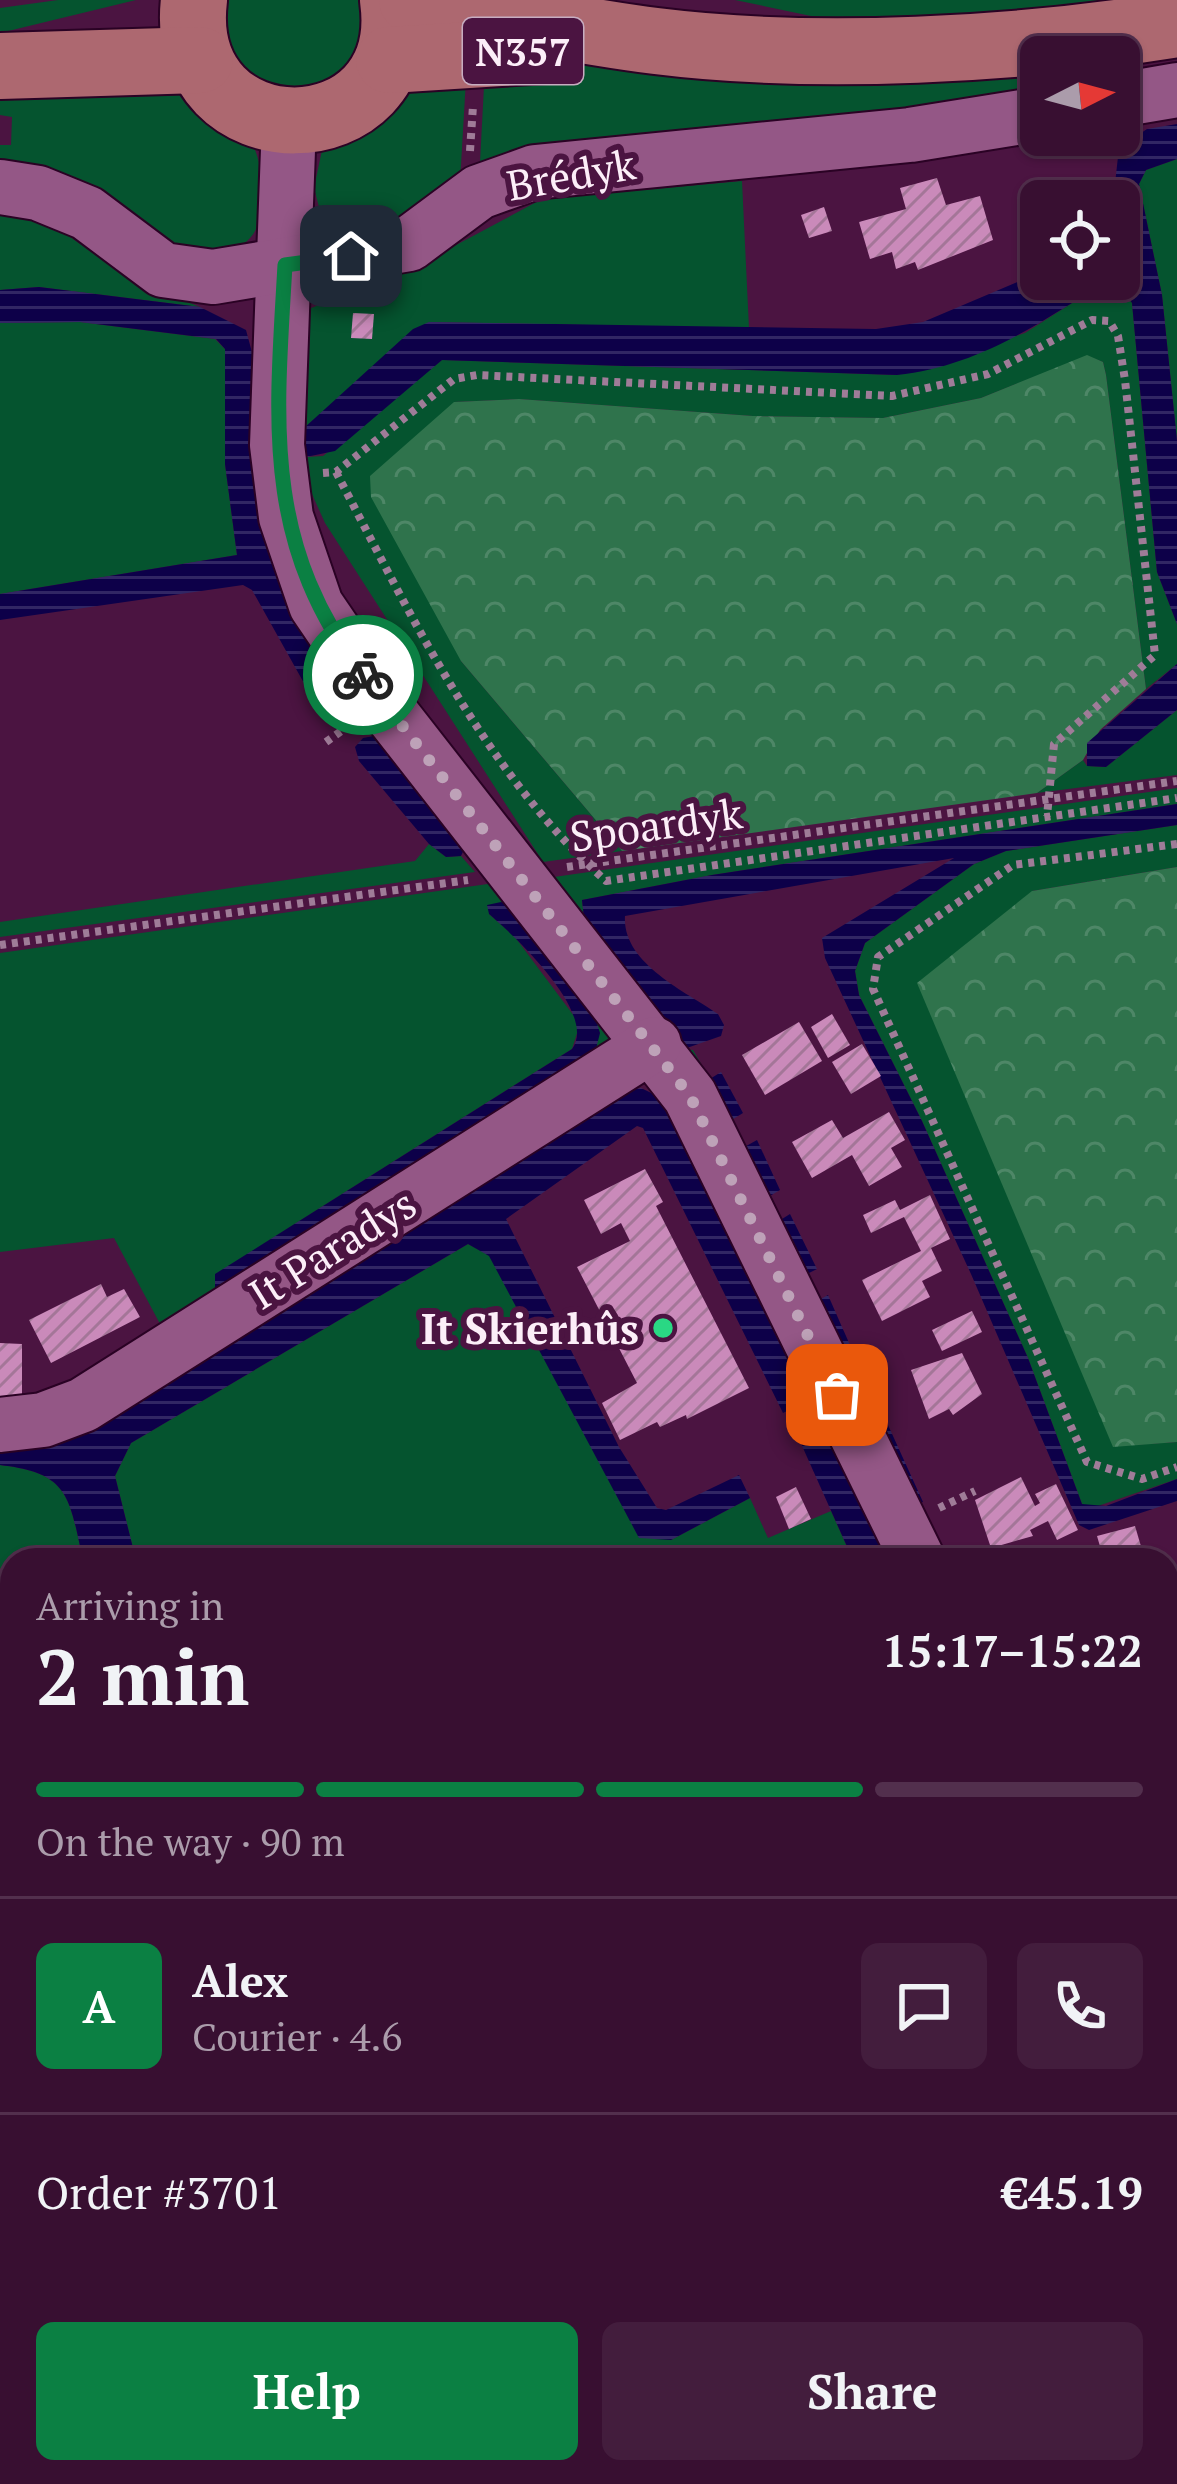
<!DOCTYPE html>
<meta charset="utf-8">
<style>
:root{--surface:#380f31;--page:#431d3d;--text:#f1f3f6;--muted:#ab9cab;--line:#522f4d;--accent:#0b8043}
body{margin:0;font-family:"PT Serif",serif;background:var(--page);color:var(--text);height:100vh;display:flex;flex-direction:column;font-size:45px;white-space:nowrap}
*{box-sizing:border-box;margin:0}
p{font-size:39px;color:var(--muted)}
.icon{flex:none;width:66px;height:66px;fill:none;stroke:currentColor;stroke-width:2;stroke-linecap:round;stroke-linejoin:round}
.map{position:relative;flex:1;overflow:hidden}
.side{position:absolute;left:0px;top:1548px;width:1179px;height:936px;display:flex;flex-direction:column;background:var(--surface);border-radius:36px 36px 0 0;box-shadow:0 3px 9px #0004,0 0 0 3px var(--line)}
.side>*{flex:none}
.needle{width:78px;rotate:84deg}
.tools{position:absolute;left:1020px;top:36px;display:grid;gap:24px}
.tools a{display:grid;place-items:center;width:120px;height:120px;border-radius:18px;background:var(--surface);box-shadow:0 3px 9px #0004,0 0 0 3px var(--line);font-size:60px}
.pin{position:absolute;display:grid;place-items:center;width:102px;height:102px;color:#fff;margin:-51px;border-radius:24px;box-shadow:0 6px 18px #0006}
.courier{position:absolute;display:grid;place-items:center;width:120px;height:120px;margin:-60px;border:9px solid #0b8043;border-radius:50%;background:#fff;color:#222;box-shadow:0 3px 15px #0007}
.head em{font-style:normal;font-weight:600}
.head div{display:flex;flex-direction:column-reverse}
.head{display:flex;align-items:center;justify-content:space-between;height:204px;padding:0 36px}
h1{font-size:78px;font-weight:600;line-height:90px}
.bar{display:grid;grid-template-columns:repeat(4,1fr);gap:18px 12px;align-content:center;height:144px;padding:0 36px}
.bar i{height:15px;border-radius:9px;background:var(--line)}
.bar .active{background:var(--accent)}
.bar p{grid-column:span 4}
.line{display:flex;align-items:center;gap:30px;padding:0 36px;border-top:3px solid var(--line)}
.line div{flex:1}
.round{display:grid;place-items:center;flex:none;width:126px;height:126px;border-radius:18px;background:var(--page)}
.button{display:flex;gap:24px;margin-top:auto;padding:24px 36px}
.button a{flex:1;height:138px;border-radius:18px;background:var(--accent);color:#fff;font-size:48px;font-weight:600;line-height:138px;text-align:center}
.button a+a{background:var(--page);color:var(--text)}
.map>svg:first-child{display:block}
.built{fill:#591d4e}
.green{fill:#05542f;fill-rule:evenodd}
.forest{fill:url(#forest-crowns)}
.water{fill:url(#water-rules)}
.building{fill:url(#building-hatch)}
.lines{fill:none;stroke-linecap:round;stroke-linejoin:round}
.minor-casing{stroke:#2a0224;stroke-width:58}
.major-casing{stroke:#2a0224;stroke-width:70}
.path{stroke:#9f7c98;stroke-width:8;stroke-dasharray:6 6;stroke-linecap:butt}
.minor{stroke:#945786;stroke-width:54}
.major{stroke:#ad6870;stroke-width:66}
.done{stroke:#bea2b8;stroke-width:12;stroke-dasharray:0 21.6}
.route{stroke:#0b8043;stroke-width:15}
.poi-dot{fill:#2ad884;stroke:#4b1441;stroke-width:4.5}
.labels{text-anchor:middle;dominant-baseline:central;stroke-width:12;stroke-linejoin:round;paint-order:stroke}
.shield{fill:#4b1441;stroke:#c7adc1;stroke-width:3}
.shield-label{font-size:39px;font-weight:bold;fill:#fceef8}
.street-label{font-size:42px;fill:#fceef8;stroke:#4b1441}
.poi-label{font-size:42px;font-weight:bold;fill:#fceef8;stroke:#4b1441;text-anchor:end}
</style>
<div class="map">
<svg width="1177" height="2484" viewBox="0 0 1177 2484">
<defs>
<pattern id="forest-crowns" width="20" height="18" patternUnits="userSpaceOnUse" patternTransform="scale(3)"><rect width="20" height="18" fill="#2f734c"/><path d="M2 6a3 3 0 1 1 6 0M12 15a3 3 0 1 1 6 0" fill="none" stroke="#4e8767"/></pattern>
<pattern id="water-rules" width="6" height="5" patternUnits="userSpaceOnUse" patternTransform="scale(3)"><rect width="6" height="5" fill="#0d0049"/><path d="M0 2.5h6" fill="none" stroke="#312664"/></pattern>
<pattern id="building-hatch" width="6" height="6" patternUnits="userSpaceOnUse" patternTransform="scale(3)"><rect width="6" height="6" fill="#ca8aba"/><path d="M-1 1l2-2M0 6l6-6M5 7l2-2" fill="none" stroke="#a47698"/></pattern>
</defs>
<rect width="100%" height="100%" fill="#4b1441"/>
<path class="built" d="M1177 1968V2195L1167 2199V1971Z"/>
<g class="green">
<path d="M58 0H136L0 33V8Z"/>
<path d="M225 0H361C366 51 354 65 312 91L253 81 227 49Z"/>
<path d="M735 0H1136L859 26Z"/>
<path d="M609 61 1041 62V99L484 166 480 162 485 67Z"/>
<path d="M162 77 252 143C265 169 272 226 242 245 229 253 209 256 195 260L0 171V145H11L12 117 0 115V97Z"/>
<path d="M466 79 460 182 379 235 337 228 319 207 314 188 322 150 389 93Z"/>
<path d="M1177 159V441L1162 295 1139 184 1146 170Z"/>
<path d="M742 181 749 328 429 322 304 428 303 311 400 275 542 199Z"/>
<path d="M0 211 50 223 131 279 200 307 39 287 0 290Z"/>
<path d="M1105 282H1117L1132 303 1157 572 1177 624V664L1146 689 1106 375 1103 362 1087 356 981 398 883 418 753 416 519 399 454 402 461 661 622 851 543 862 325 523 307 483 306 457 323 456 442 360 897 375 1025 333Z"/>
<path d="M80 322 215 339 225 349V464L237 555 0 594V323Z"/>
<path d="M1177 710V775L1037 793 1083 760 1087 766 1106 767Z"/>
<path d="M1177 788V804L712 875 582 900 584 918 683 1049 693 1050 710 1079 702 1084 725 1124 719 1125 661 1032 540 879Z"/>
<path d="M1177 825V867L1032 891 1113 1446 1177 1442V1479L1092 1508 1082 1504 1028 1358 922 1121 859 995 855 971 865 943 974 864 1006 851Z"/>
<path d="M429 844 446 857 461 856 475 872 0 937V922L415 861Z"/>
<path d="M509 881 613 1039 166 1335 114 1238 0 1252V953ZM501 902 600 1033 215 1274 572 1049 580 1024 515 937 489 914Z"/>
<path d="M468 1244 489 1255 671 1540 750 1498 768 1538 831 1511 853 1560H136L115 1476 131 1443Z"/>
<path d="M0 1465C70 1473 69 1497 83 1560H12V2472H181L182 2484H0Z"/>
<path d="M1177 2258V2450L1170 2430Z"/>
<path d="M216 2472H1068L1066 2484H216Z"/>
</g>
<g class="forest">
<path d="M1087 355 1103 362 1106 375 1146 689 1100 730 1083 760 1037 793 622 851 461 661 371 497 370 476 454 402 519 399 753 416 883 418 981 398Z"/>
<path d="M1177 867V1442L1113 1447 917 983 1032 891Z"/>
</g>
<g class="water">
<path d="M1177 124V159L1146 170 1139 184 1162 295 1177 441V624L1157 572 1132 303 1117 282H1105C1037 325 978 366 897 375L442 360 335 451 306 457 304 428 413 329 429 322 876 329 923 322 1041 272V279H1119V201H1113L1119 148 1147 129Z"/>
<path d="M39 287 200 307 246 330 253 356 256 478 349 697 341 712 326 719 319 710 252 590 243 585 0 620V594L237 555 225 464V349L216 339 80 322 0 323V290Z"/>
<path d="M1177 664V710L1106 767 1087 766V743Z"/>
<path d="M379 735 466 845 461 856 446 857 429 844 359 761 355 747 363 738Z"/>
<path d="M1177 804V825L1006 851 974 864 865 943 855 971 859 995 922 1121 1028 1358 1082 1504 1106 1506 1177 1479V1501L1089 1530 1079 1525 971 1274 825 958 822 938 954 858 625 916C622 963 685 991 718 1014L724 1025 721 1036 684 1049 584 918 582 900 712 875Z"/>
<path d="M501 902 513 906 594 1014 600 1033 596 1049 223 1291 215 1287V1274L572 1049C598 1014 516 937 489 914L487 905Z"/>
<path d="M721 1072 743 1113 725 1124 702 1084Z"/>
<path d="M641 1088 672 1103 811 1399 783 1413 643 1128 637 1126 506 1219 619 1447 657 1508 666 1510 739 1475 750 1498 671 1540 639 1538 489 1256 468 1244 131 1443 115 1476 136 1560H83C69 1497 70 1473 0 1465V1440C79 1449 113 1424 172 1375L613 1093Z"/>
<path d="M757 1140 780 1190 763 1200 739 1150Z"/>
<path d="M790 1214 817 1269 799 1278 774 1224Z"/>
<path d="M828 1295 860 1368 846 1373 814 1303Z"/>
<path d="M873 1392 923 1502 909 1506 859 1399Z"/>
<path d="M829 1427 894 1560H853L799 1439Z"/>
<path d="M1177 2196 1170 2430 1177 2482 1150 2472H1167V2199Z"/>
</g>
<g class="building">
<path d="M937 178 946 205 980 196 993 240 918 270 915 262 896 269 892 252 870 259 859 222 906 209 900 188Z"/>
<path d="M824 207 832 231 809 238 801 215Z"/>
<path d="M353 313 374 314 372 339 351 338Z"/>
<path d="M832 1014 850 1045 828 1058 811 1027Z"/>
<path d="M799 1022 822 1061 765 1095 742 1055Z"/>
<path d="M862 1044 881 1076 851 1094 832 1062Z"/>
<path d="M889 1112 905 1140 891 1148 902 1167 869 1186 852 1155 812 1178 792 1142 832 1120 843 1138Z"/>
<path d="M645 1169 663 1202 656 1206 749 1388 687 1419 686 1415 660 1427 657 1422 620 1440 602 1403 637 1383 577 1267 630 1241 621 1223 601 1234 584 1200Z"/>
<path d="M930 1195 950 1239 931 1248 942 1271 922 1281 930 1297 882 1321 862 1280 921 1251 904 1217 871 1233 863 1215 895 1200 900 1210Z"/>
<path d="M101 1284 107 1297 124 1289 140 1317 51 1363 29 1320Z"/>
<path d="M972 1311 982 1332 942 1351 932 1330Z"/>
<path d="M0 1343 22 1344V1398L0 1397Z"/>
<path d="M962 1353 982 1394 953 1415 949 1409 929 1419 911 1370Z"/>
<path d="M1021 1477 1035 1506 1040 1503 1035 1494 1056 1484 1078 1530 1057 1540 1048 1521 1030 1530 1033 1536 991 1548 975 1500Z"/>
<path d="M796 1487 811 1519 789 1529 776 1497Z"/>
<path d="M1135 1526 1145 1560H1104L1097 1536Z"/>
<path d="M1177 1679V1768L1169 1771 1167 1682Z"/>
<path d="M1171 1801 1177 1814V1857L1167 1862Z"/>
</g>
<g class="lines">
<defs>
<g id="minor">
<path d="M1119 100 1177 90"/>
<path d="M289 123 277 445 286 517 316 605 382 702 690 1096 918 1560"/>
<path d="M0 187 38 193 87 213 163 270 213 277 409 244 479 192 535 172 910 135 1041 114"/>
<path d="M0 1425 43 1420 83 1405 654 1044"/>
<path d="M1167 1632 1177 1633"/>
<path d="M1118 2484 1119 2472"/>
</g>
<g id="major">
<path d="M194 0C175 161 415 160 393 0"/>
<path d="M412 0C493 13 575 31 656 41 816 61 1018 50 1177 24"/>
<path d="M389 60 547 50"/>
<path d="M0 66 200 60"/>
</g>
</defs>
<use href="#minor" class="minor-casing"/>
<use href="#major" class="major-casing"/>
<g class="path">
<path d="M470 151 473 106"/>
<path d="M336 472C410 613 485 774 606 881L1177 798"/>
<path d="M323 473 336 472 454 379 477 375 892 396 988 374 1092 320 1109 321 1118 336 1125 380 1155 655 1054 744 1047 816"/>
<path d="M326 742 347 727"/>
<path d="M1177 844 1013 865 878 957 873 989 1087 1462 1142 1479 1177 1467"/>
<path d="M567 867 1177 781"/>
<path d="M0 945 468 880"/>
<path d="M939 1508 975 1491"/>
</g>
<use href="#minor" class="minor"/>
<use href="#major" class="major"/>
</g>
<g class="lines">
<path class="done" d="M363 675 690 1096 837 1395"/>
<path class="route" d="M351 256 285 265C276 422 262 543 363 675"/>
</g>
<circle class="poi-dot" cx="663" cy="1328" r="12"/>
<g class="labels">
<rect class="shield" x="463" y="18" width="120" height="66" rx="9"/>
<g class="shield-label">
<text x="523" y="51">N357</text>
</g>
<g class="street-label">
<text transform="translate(571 174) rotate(-10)">Brédyk</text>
<text transform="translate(656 824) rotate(-8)">Spoardyk</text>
<text transform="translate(332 1248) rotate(-32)">It Paradys</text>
</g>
<g class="poi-label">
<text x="639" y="1328">It Skierhûs</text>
</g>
</g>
</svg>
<div class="tools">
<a><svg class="needle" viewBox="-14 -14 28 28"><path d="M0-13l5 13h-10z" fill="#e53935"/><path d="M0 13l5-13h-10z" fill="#ab9cab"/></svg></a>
<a><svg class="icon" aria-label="locate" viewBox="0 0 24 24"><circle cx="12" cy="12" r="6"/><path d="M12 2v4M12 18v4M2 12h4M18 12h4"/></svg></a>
</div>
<div class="pin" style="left:837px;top:1395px;background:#ea580c"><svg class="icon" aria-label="bag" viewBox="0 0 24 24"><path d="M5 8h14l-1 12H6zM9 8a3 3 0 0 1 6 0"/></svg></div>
<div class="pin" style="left:351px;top:256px;background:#1f2937"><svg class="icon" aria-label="home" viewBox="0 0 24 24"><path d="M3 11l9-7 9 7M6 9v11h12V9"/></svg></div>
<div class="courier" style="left:363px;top:675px"><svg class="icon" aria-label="bike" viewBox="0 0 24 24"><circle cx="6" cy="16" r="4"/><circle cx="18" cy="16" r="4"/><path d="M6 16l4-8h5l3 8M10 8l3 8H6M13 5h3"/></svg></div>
<section class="side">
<div class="head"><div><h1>2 min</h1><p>Arriving in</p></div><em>15:17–15:22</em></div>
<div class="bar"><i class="active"></i><i class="active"></i><i class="active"></i><i></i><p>On the way · 90 m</p></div>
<div class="line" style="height:216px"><b class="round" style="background:var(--accent);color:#fff">A</b><div><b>Alex</b><p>Courier · 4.6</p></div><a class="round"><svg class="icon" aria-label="chat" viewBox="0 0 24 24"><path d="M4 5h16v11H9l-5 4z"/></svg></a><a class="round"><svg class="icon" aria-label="phone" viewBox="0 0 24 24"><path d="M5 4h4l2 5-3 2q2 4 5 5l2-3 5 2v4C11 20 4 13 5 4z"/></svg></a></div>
<div class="line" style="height:156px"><div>Order #3701</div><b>€45.19</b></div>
<div class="button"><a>Help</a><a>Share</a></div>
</section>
</div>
